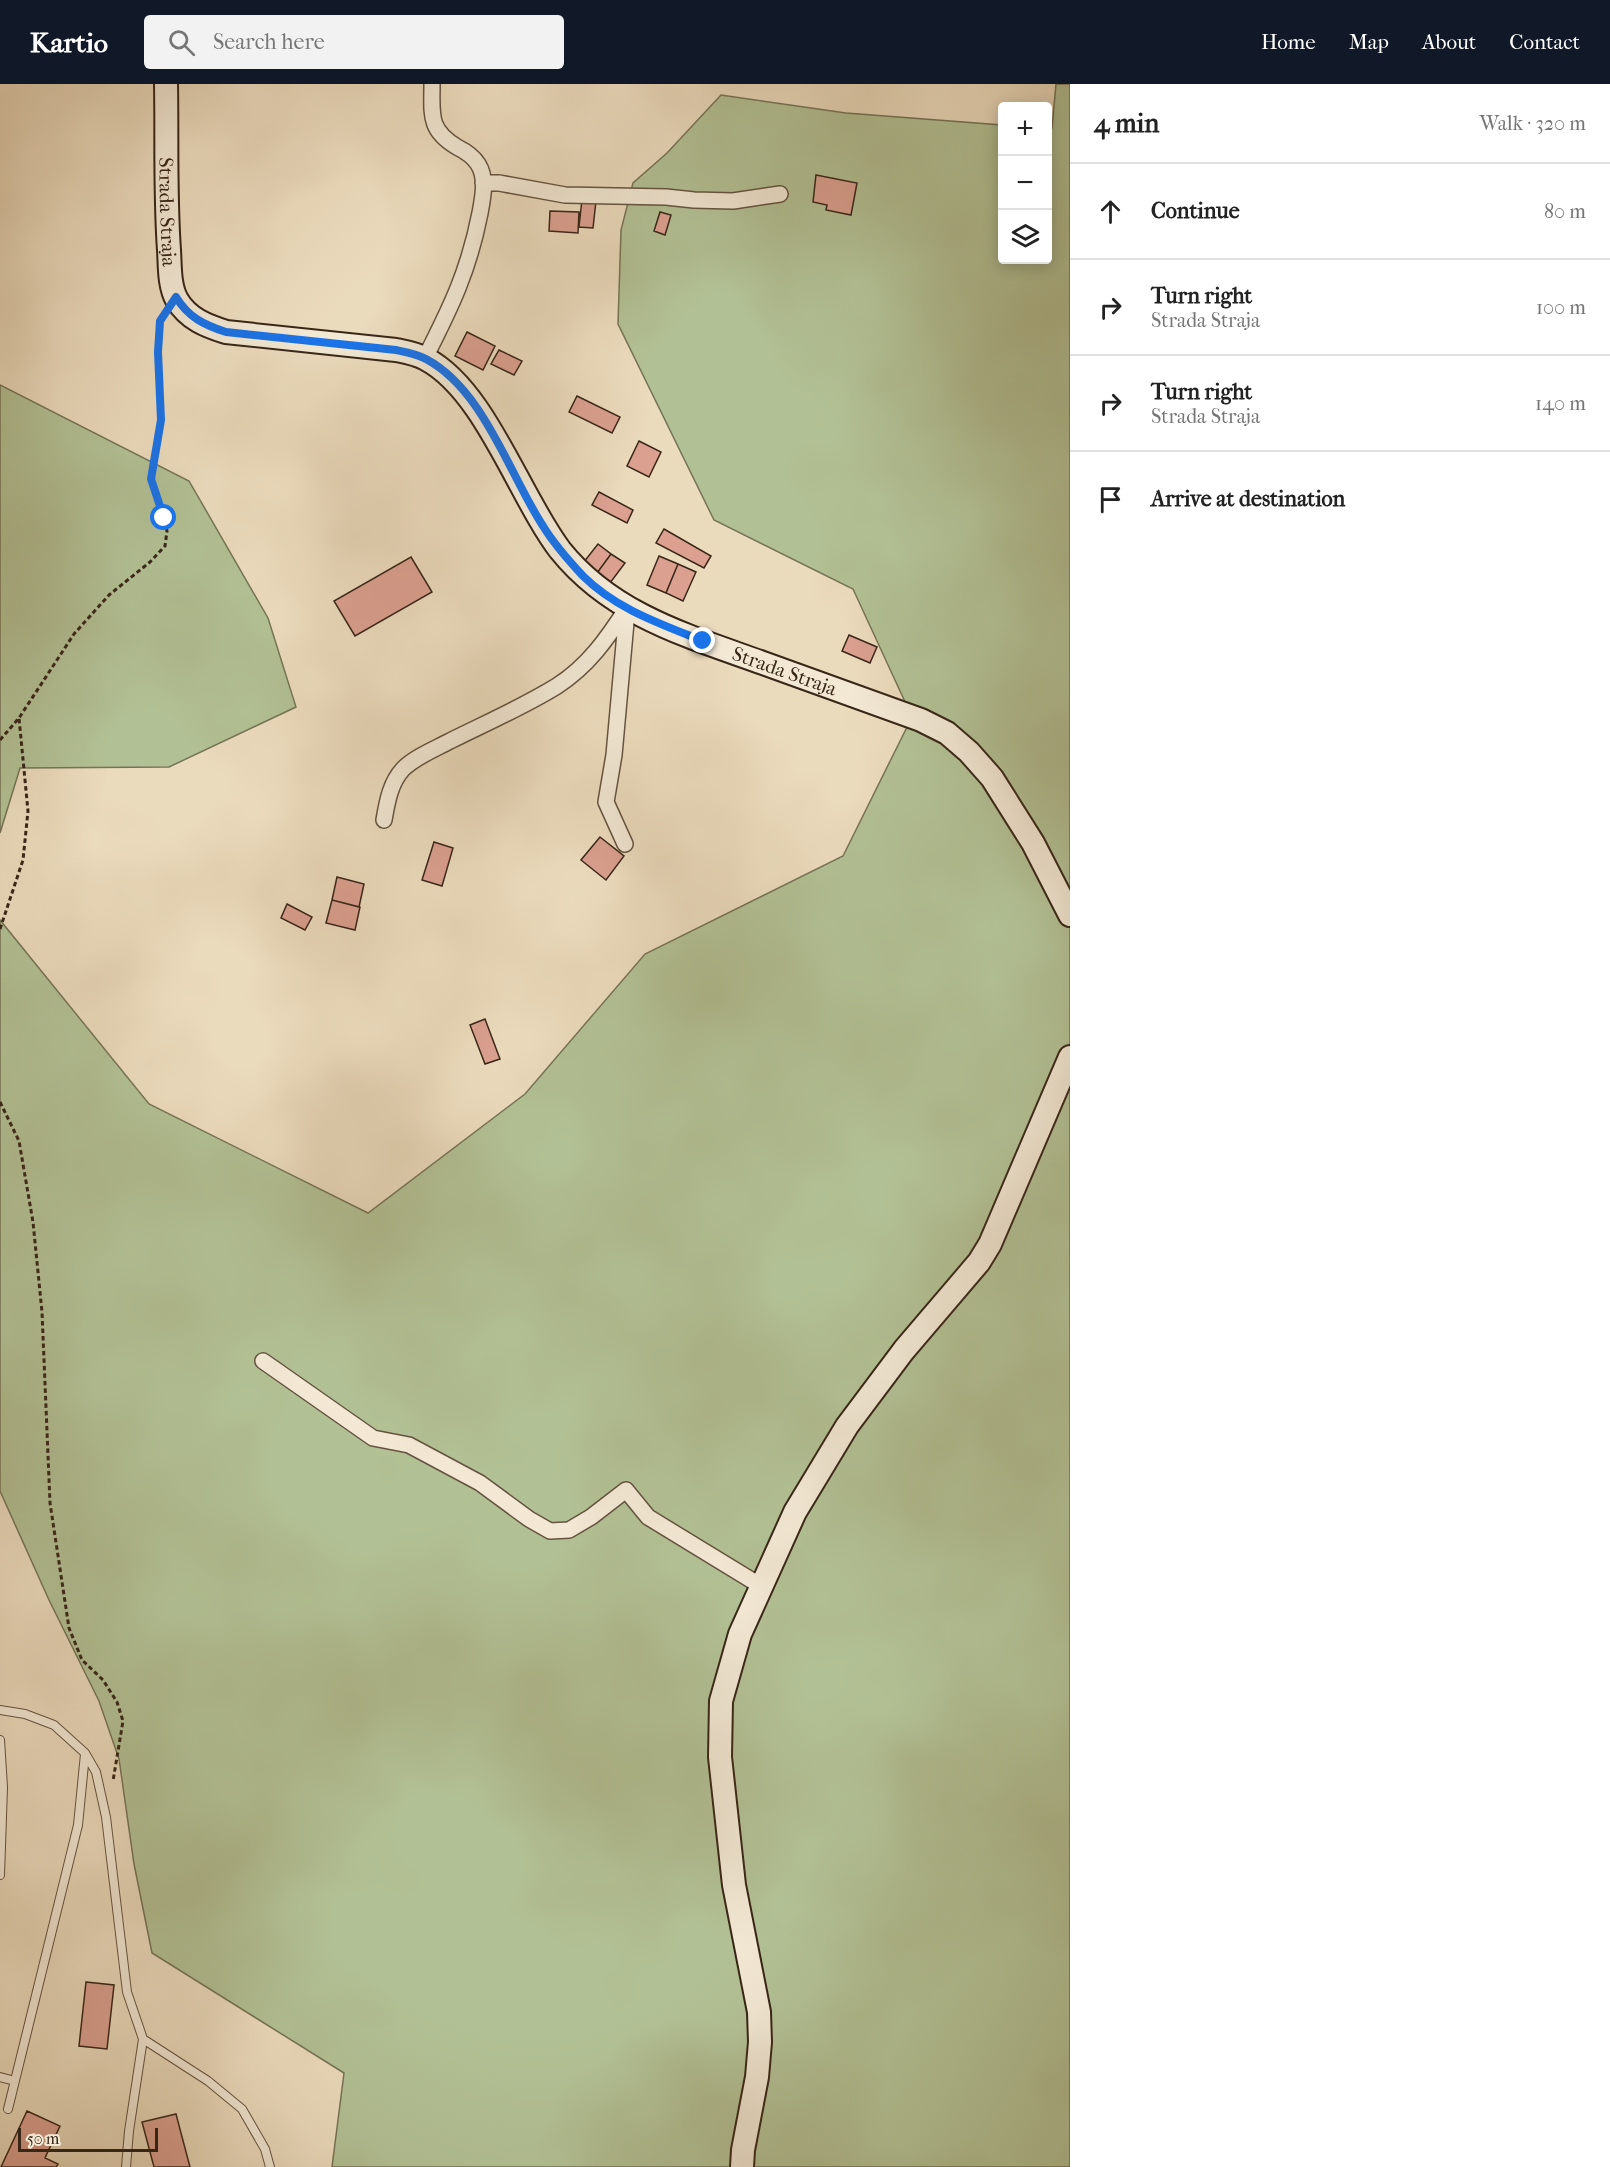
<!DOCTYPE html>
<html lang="en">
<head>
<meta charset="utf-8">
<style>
  :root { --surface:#fff; --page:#f2f2f2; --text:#222; --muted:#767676; --line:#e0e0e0; --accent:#111827 }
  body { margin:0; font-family:"IM FELL French Canon",serif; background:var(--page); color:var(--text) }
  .controls { position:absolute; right:18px; top:18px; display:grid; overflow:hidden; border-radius:6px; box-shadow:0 3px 15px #0003 }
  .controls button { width:54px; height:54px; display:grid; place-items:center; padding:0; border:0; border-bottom:2px solid var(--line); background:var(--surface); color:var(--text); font:30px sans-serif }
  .scale { position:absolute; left:18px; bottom:15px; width:140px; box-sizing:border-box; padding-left:6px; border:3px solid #382617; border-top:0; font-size:16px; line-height:21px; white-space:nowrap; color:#382617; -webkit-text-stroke:4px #f2e8d4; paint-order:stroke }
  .stop { position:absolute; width:18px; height:18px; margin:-14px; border:4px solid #1a73e8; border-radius:50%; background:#fff }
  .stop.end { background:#1a73e8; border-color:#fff; box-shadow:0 2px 6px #0008 }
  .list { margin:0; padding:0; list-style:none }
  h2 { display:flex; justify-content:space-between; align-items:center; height:78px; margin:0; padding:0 24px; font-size:26px }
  h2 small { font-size:20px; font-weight:400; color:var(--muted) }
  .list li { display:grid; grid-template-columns:39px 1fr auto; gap:18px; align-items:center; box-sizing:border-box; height:96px; padding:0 24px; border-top:2px solid var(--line) }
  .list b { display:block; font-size:22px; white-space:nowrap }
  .list p { margin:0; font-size:20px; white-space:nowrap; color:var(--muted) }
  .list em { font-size:20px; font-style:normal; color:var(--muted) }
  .icon { flex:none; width:33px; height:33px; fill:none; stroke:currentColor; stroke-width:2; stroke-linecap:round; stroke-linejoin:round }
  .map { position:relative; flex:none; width:1070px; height:2083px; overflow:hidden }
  header { display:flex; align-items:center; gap:36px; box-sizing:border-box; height:84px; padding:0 30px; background:var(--accent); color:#fff }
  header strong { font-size:28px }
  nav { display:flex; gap:33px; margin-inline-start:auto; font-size:21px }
  .search { width:420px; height:54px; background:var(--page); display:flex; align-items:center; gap:15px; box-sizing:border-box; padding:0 21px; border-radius:6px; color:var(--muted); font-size:22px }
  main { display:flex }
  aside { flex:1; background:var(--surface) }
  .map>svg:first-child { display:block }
  .green { fill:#b2c195; stroke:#757456; stroke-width:1.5 }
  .building { fill:#dba090; stroke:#382617; stroke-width:1.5 }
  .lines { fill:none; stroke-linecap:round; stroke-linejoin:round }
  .service-casing { stroke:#655340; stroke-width:10 }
  .minor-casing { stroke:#655340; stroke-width:18 }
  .secondary-casing { stroke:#382617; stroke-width:26 }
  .path { stroke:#382617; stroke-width:3; stroke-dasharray:4.5 3; stroke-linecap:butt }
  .service { stroke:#f2e8d4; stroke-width:8 }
  .minor { stroke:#f2e8d4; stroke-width:15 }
  .secondary { stroke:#f2e8d4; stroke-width:22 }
  .route { stroke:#1a73e8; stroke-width:8 }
  .labels { text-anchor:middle; stroke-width:6; stroke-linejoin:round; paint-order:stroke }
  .street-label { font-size:20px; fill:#382617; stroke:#f2e8d4 }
</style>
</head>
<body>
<header>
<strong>Kartio</strong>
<div class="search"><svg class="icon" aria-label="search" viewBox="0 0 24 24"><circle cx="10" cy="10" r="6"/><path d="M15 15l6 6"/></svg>Search here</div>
<nav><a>Home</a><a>Map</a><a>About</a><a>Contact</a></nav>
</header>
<main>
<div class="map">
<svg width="1070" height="2083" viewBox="0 0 1070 2083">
  <rect width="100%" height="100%" fill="#ebdbbd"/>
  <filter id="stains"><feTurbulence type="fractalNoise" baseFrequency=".00333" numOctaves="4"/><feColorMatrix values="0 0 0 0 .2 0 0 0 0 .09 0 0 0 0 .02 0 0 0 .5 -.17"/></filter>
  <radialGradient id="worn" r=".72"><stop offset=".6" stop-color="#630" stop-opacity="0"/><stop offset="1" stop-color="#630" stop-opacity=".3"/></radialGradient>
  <!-- green -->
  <path class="green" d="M1056,0H1070V2083H332L344,1989L152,1869L134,1780L119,1675L99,1617L49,1516L0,1407V836L149,1020L368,1129L525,1010L645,870L843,772L912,633L853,505L714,436L618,240L621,146L633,99L667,69L721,11L846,29L1002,41V176H1048V44H1052Z
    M0,301L189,397L268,534L296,623L169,683L20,684L0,749Z"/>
  <!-- building -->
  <path class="building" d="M816,91L857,99L851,131L826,126L827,121L813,118Z
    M582,115L596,117L593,144L579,143Z
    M550,127L579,128L578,149L549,147Z
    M660,128L671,131L665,151L654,147Z
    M467,248L495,262L483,286L455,272Z
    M499,266L522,277L514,291L491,280Z
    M577,312L620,333L612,349L569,328Z
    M639,357L661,368L649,393L627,382Z
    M599,408L633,426L627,439L592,421Z
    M664,445L711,472L704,484L656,459Z
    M598,460L611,470L597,489L583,479Z
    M611,470L625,479L610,499L597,489Z
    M659,472L678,480L666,509L647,501Z
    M411,473L432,508L355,552L334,517Z
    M678,480L696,488L683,517L666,509Z
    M849,551L877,563L870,579L842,567Z
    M600,753L624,772L606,796L581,776Z
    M434,758L453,764L442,802L422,796Z
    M337,793L364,800L359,823L332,816Z
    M332,816L360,823L355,846L326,839Z
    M287,820L312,833L305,846L281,834Z
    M485,935L500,975L485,980L470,941Z
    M86,1898L114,1901L107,1965L79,1962Z
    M27,2027L60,2042L45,2074L58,2080L56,2083H1Z
    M176,2030L190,2083H154L142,2038Z"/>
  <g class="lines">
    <defs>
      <path id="service" d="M0,1626L25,1630L54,1641L85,1669L96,1688L106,1733L127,1908L143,1955L129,2047L126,2083
        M0,1656L3,1703L0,1791
        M143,1955L208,1997L242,2025L265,2065L270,2083
        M0,1993L15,1997
        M8,2025L78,1741L85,1670"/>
      <path id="minor" d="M483,99H499L565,111L666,113L694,116L733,117L780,110
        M425,274C451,223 469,186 480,129C483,113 487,94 478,80C473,72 465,67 457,63C428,46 432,30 432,0
        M384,736C387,719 390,699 403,685C415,673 435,665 450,657C486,639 523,623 557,602C588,582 607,555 627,524
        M625,760L606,718L614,671L627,527
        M263,1277L373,1354L409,1361L480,1399L529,1435L550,1447L569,1446L591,1433L626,1406L648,1433L761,1502"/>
      <g id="secondary">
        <path id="s1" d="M166,0C167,55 165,111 169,166C170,182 169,202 177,216C188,235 207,242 226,248L396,266C406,268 417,270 426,275C485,306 519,412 560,466C612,531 688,552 763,579C816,598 869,617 921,636L947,649L969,668L992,694L1033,759L1070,831"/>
        <path d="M742,2083L743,2066L757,1993L760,1958L759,1928L734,1801L720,1673L721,1617L740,1550L795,1428L847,1342L904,1266L979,1178L990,1160L1070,973"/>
      </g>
    </defs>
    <!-- service casing -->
    <use href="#service" class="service-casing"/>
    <!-- minor casing -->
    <use href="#minor" class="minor-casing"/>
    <!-- secondary casing -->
    <use href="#secondary" class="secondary-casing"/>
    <!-- path -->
    <path class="path" d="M0,656L19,634L74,550L109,511L150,478L165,462L167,447L164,434L151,395L161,336L158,268L160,237L163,232
      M0,845L23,776L28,727L19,634
      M0,1018L19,1057L33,1138L42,1228L50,1419L69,1544L82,1576L103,1596L117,1618L123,1637L113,1697"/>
    <!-- service -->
    <use href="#service" class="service"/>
    <!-- minor -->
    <use href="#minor" class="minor"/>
    <!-- secondary -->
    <use href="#secondary" class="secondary"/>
  </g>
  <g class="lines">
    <!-- route -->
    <path class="route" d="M164,434L151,395L161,336L158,268L160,237L176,213C188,233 204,241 226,248L396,266C406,268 417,270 426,275C484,306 509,390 543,442C554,460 569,477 583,492C616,525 661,540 703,557"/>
  </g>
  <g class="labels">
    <!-- street labels -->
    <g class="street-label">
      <text dy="7" stroke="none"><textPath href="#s1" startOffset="128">Strada Straja</textPath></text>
      <text dy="7" stroke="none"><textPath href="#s1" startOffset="974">Strada Straja</textPath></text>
    </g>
  </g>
  <rect width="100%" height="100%" filter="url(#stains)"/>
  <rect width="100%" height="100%" fill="url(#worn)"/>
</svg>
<div class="controls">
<button>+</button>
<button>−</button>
<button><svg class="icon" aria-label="layers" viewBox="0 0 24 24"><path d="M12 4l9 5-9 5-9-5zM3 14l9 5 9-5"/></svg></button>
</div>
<div class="scale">50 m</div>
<div class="stop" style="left:164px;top:434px"></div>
<div class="stop end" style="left:703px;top:557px"></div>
</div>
<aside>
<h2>4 min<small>Walk · 320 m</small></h2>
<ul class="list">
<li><svg class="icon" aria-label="ahead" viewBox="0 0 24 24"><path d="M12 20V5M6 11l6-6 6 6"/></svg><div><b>Continue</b></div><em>80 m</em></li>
<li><svg class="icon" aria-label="right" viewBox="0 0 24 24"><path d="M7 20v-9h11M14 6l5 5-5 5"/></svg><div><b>Turn right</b><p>Strada Straja</p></div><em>100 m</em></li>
<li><svg class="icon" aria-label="right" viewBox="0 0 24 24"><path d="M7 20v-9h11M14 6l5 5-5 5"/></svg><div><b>Turn right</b><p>Strada Straja</p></div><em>140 m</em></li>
<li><svg class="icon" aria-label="arrive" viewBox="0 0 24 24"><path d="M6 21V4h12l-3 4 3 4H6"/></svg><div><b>Arrive at destination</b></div></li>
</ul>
</aside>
</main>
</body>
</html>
